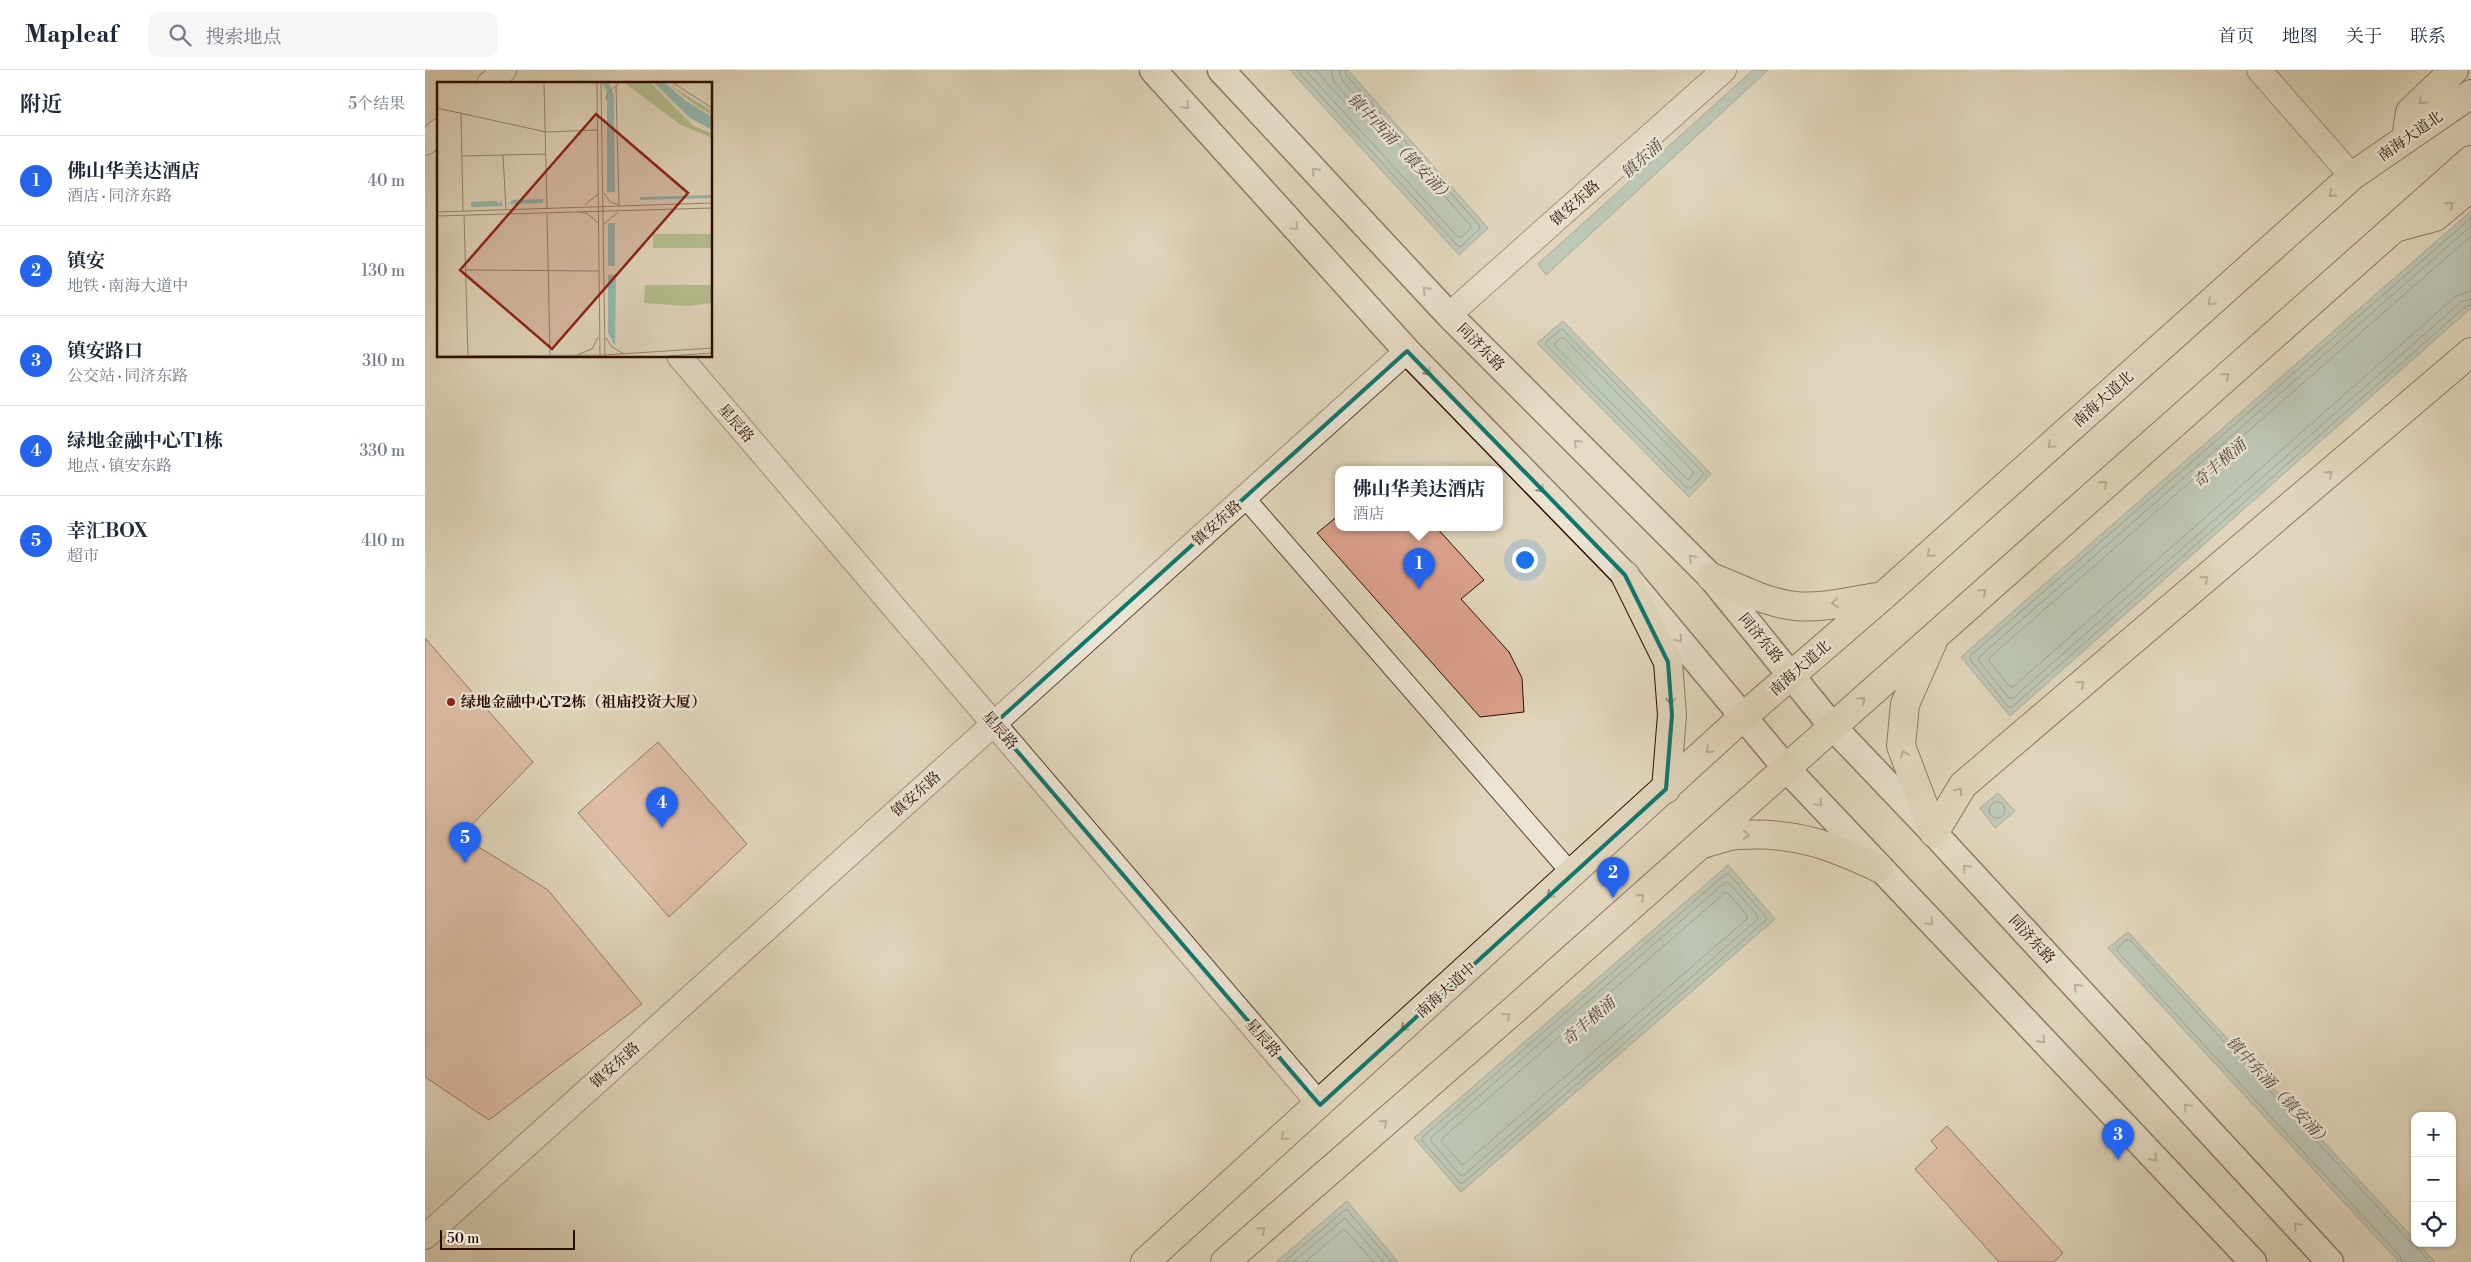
<!DOCTYPE html>
<html lang="zh">
<head>
<meta charset="utf-8">
<style>
  :root { --surface:#fff; --page:#f6f6f7; --text:#1f2937; --muted:#747a83; --line:#e0e1e3; --accent:#2563eb }
  body { margin:0; font-family:"Libre Bodoni","Noto Serif SC",serif; background:var(--page); color:var(--text) }
  .controls { position:absolute; right:15px; bottom:15px; display:grid; overflow:hidden; border-radius:10px; box-shadow:0 1px 4px #0004 }
  .controls button { width:45px; height:45px; display:grid; place-items:center; padding:0; border:0; border-bottom:1px solid var(--line); background:var(--surface); color:var(--text); font:25px sans-serif }
  .scale { position:absolute; left:15px; bottom:12px; width:135px; box-sizing:border-box; padding-left:5px; border:2px solid #2c0d00; border-top:0; font-size:14px; line-height:18px; white-space:nowrap; color:#2c0d00; -webkit-text-stroke:4px #ebe4d3; paint-order:stroke }
  .you { position:absolute; left:1099px; top:489px; width:18px; height:18px; margin:-12px; border:4px solid #fff; border-radius:50%; background:#1a73e8; box-shadow:0 0 0 8px #1a73e833 }
  .badge { display:grid; place-items:center; width:32px; height:32px; border-radius:50%; background:var(--accent); color:#fff; font-size:16px; font-weight:700 }
  .pin { position:absolute; translate:-50% -41px; filter:drop-shadow(0 1px 2px #0008) }
  .pin::after { content:''; position:absolute; top:26px; width:18px; height:15px; background:inherit; clip-path:polygon(0 0,100% 0,50% 100%) }
  .popup { position:absolute; left:910px; top:396px; width:168px; height:65px; box-sizing:border-box; display:grid; place-content:center; border-radius:10px; background:var(--surface); filter:drop-shadow(0 1px 4px #0005); font-size:16px; white-space:nowrap; color:var(--muted) }
  .popup b { font-size:19px; color:var(--text) }
  .popup::after { content:''; position:absolute; left:50%; top:100%; margin-left:-10px; border:10px solid transparent; border-top-color:var(--surface) }
  .list { margin:0; padding:0; list-style:none }
  h2 { display:flex; justify-content:space-between; align-items:center; height:65px; margin:0; padding:0 20px; font-size:21px }
  h2 small { font-size:16px; font-weight:400; color:var(--muted) }
  .list li { display:grid; grid-template-columns:32px 1fr auto; gap:15px; align-items:center; box-sizing:border-box; height:90px; padding:0 20px; border-top:1px solid var(--line) }
  .list b { display:block; font-size:19px; white-space:nowrap }
  .list p { margin:0; font-size:16px; white-space:nowrap; color:var(--muted) }
  .list em { font-size:16px; font-style:normal; color:var(--muted) }
  .icon { flex:none; width:28px; height:28px; fill:none; stroke:currentColor; stroke-width:2; stroke-linecap:round; stroke-linejoin:round }
  .map { position:relative; flex:none; width:2046px; height:1192px; overflow:hidden }
  header { display:flex; align-items:center; gap:30px; box-sizing:border-box; height:70px; padding:0 25px; background:var(--surface); border-bottom:1px solid var(--line) }
  header strong { font-size:24px }
  nav { display:flex; gap:28px; margin-inline-start:auto; font-size:18px }
  .search { width:350px; height:45px; background:var(--page); display:flex; align-items:center; gap:12px; box-sizing:border-box; padding:0 18px; border-radius:10px; color:var(--muted); font-size:19px }
  main { display:flex }
  aside { flex:1; background:var(--surface) }
  .map>svg:first-child { display:block }
  .water { fill:#94b9b0; stroke:#6a746a }
  .lines { fill:none; stroke-linecap:round; stroke-linejoin:round }
  .shore { stroke:#606358; stroke-width:1 }
  .building { fill:#daa08b; stroke:#2c0d00 }
  .minor-casing { stroke:#593f2f; stroke-width:21 }
  .tertiary-casing { stroke:#593f2f; stroke-width:26 }
  .secondary-casing { stroke:#2c0d00; stroke-width:29 }
  .trunk-casing { stroke:#2c0d00; stroke-width:30 }
  .minor { stroke:#ebe4d3; stroke-width:19 }
  .tertiary { stroke:#ebe4d3; stroke-width:24 }
  .secondary { stroke:#ebe4d3; stroke-width:26 }
  .trunk { stroke:#e0d5bb; stroke-width:28 }
  .oneway { stroke:#8f7b67 }
  .oneway2 { stroke:#958374 }
  .marked { fill:none; stroke:#0f766e; stroke-width:4; stroke-linejoin:round }
  .poi-dot { fill:#8f2418; stroke:#ebe4d3; stroke-width:2 }
  .labels { text-anchor:middle; stroke-width:5; stroke-linejoin:round; paint-order:stroke }
  .street-label { font-size:15px; fill:#2c0d00; stroke:#ebe4d3 }
  .poi-label { font-size:15px; font-weight:bold; fill:#2c0d00; stroke:#ebe4d3; text-anchor:start }
  .water-label { font-size:16px; font-style:italic; fill:#50493e; stroke:#ebe4d3 }
  .inset-road { fill:none; stroke:#988570; stroke-width:1 }
  .view { fill:#8f2418; fill-opacity:0.15; stroke:#8f2418; stroke-width:2.5 }
  .inset-edge { fill:none; stroke:#2c0d00; stroke-width:2.5 }
</style>
</head>
<body>
<header>
<strong>Mapleaf</strong>
<div class="search"><svg class="icon" aria-label="search" viewBox="0 0 24 24"><circle cx="10" cy="10" r="6"/><path d="M15 15l6 6"/></svg>搜索地点</div>
<nav><a>首页</a><a>地图</a><a>关于</a><a>联系</a></nav>
</header>
<main>
<aside>
<h2>附近<small>5个结果</small></h2>
<ul class="list">
<li><span class="badge">1</span><div><b>佛山华美达酒店</b><p>酒店 · 同济东路</p></div><em>40 m</em></li>
<li><span class="badge">2</span><div><b>镇安</b><p>地铁 · 南海大道中</p></div><em>130 m</em></li>
<li><span class="badge">3</span><div><b>镇安路口</b><p>公交站 · 同济东路</p></div><em>310 m</em></li>
<li><span class="badge">4</span><div><b>绿地金融中心T1栋</b><p>地点 · 镇安东路</p></div><em>330 m</em></li>
<li><span class="badge">5</span><div><b>幸汇BOX</b><p>超市</p></div><em>410 m</em></li>
</ul>
</aside>
<div class="map">
<svg width="2046" height="1192" viewBox="0 0 2046 1192">
  <rect width="100%" height="100%" fill="#e0d5bb"/>
  <filter id="stains"><feTurbulence type="fractalNoise" baseFrequency=".004" numOctaves="4"/><feColorMatrix values="0 0 0 0 .2 0 0 0 0 .09 0 0 0 0 .02 0 0 0 .5 -.17"/></filter>
  <radialGradient id="worn" r=".72"><stop offset=".6" stop-color="#630" stop-opacity="0"/><stop offset="1" stop-color="#630" stop-opacity=".3"/></radialGradient>
  <!-- water -->
  <path class="water" d="M865,0H923L1063,158L1034,185Z
    M1328,0H1343L1121,205L1113,194Z
    M2046,141V238L1585,646L1536,587Z
    M1138,251L1286,404L1264,427L1112,273Z
    M1573,723L1590,741L1570,758L1555,738Z
    M1303,795L1350,849L1036,1122L989,1068Z
    M1703,862L1990,1170V1173H1993L2010,1192H1974L1683,878Z
    M922,1131L973,1192H851Z"/>
  <g class="lines">
    <!-- shore -->
    <path class="shore" d="M872,0L1033,176L1036,177L1054,159L1055,156L921,5L920,0
      M880,0L1033,167H1036L1046,159V156L917,10L914,0
      M890,0L925,38H928L929,35L909,12L906,0
      M2046,148L1545,586V589L1583,637H1587L2041,236L2046,235
      M2046,156L1554,587L1553,590L1584,628H1588L2036,232L2046,229
      M2046,166L1564,588V591L1585,617H1588L2031,226L2046,221
      M1137,259L1278,402V405L1266,418H1262L1121,275V272Z
      M1136,268H1139L1269,402L1265,409H1262L1130,276V273Z
      M1564 740a8 8 0 1 1 16 0a8 8 0 1 1-16 0Z
      M1301,804H1304L1341,847V850L1038,1113H1035L997,1071L998,1067Z
      M1301,812L1304,813L1333,846V849L1039,1105H1035L1006,1071V1068Z
      M1300,823H1303L1322,845V849L1039,1094H1036L1017,1072V1069Z
      M859,1192L921,1139L967,1192
      M868,1192L920,1148L959,1192
      M880,1192L919,1159L949,1192
      M1977,1192L1975,1186L1692,881L1693,877L1701,870H1705L1984,1171L1989,1174L2004,1192"/>
  </g>
  <!-- building -->
  <path class="building" d="M914,445V458H1012L1059,510L1036,529L1084,582L1097,608L1099,642L1055,647L892,463Z
    M0,568L108,692L36,766L123,820L217,934L64,1050L0,1007Z
    M233,672L322,774L244,847L153,743Z
    M1522,1056L1638,1183L1629,1192H1574L1490,1099L1512,1078L1506,1071Z"/>
  <g class="lines">
    <defs>
      <path id="minor" d="M820,428L1148,805"/>
      <path id="tertiary" d="M1834,0L1927,106
        M64,14L79,0
        M0,73L14,61
        M1024,245L1299,0
        M254,286L895,1035
        M0,1167L982,281"/>
      <path id="secondary" d="M728,0L982,281L1200,505L1361,698L1828,1192
        M796,0L1024,245L1286,507L1407,656L1509,763L1905,1192"/>
      <path id="trunk" d="M1981,69L1985,42L2029,0
        M1973,157L2010,147L2046,117
        M1200,505L1243,592L1247,645L1241,719
        M1286,507C1312,517 1341,533 1370,536C1398,539 1430,530 1458,526
        M1508,571L1480,634L1476,676L1509,763
        M1509,763L1538,715L2046,282
        M1278,774C1289,771 1303,765 1315,765C1371,762 1405,775 1454,798
        M720,1192L1319,646L1458,526L1927,106L2046,24
        M800,1192L1089,940L2046,90"/>
    </defs>
    <!-- minor casing -->
    <use href="#minor" class="minor-casing"/>
    <!-- tertiary casing -->
    <use href="#tertiary" class="tertiary-casing"/>
    <!-- secondary casing -->
    <use href="#secondary" class="secondary-casing"/>
    <!-- trunk casing -->
    <use href="#trunk" class="trunk-casing"/>
    <!-- minor -->
    <use href="#minor" class="minor"/>
    <!-- tertiary -->
    <use href="#tertiary" class="tertiary"/>
    <!-- secondary -->
    <use href="#secondary" class="secondary"/>
    <!-- trunk -->
    <use href="#trunk" class="trunk"/>
  </g>
  <!-- one-way arrows -->
  <defs><path id="oneway-chevron" d="M-2-3.5L2.5 0L-2 3.5" fill="none" stroke-width="1.6" stroke-linecap="round" stroke-linejoin="round" transform="scale(1.25)"/></defs>
  <g class="oneway">
    <use href="#oneway-chevron" transform="translate(1997 31) rotate(136)"/>
    <use href="#oneway-chevron" transform="translate(1907 124) rotate(138)"/>
    <use href="#oneway-chevron" transform="translate(2025 135) rotate(-40)"/>
    <use href="#oneway-chevron" transform="translate(1786 232) rotate(138)"/>
    <use href="#oneway-chevron" transform="translate(1801 306) rotate(-41)"/>
    <use href="#oneway-chevron" transform="translate(1626 375) rotate(138)"/>
    <use href="#oneway-chevron" transform="translate(1904 404) rotate(-40)"/>
    <use href="#oneway-chevron" transform="translate(1679 414) rotate(-42)"/>
    <use href="#oneway-chevron" transform="translate(1505 484) rotate(138)"/>
    <use href="#oneway-chevron" transform="translate(1780 509) rotate(-40)"/>
    <use href="#oneway-chevron" transform="translate(1558 522) rotate(-42)"/>
    <use href="#oneway-chevron" transform="translate(1410 533) rotate(174)"/>
    <use href="#oneway-chevron" transform="translate(1656 614) rotate(-40)"/>
    <use href="#oneway-chevron" transform="translate(1437 630) rotate(-42)"/>
    <use href="#oneway-chevron" transform="translate(1246 631) rotate(85)"/>
    <use href="#oneway-chevron" transform="translate(1284 680) rotate(137)"/>
    <use href="#oneway-chevron" transform="translate(1479 684) rotate(-108)"/>
    <use href="#oneway-chevron" transform="translate(1534 721) rotate(-55)"/>
    <use href="#oneway-chevron" transform="translate(1321 765) rotate(2)"/>
    <use href="#oneway-chevron" transform="translate(1125 825) rotate(138)"/>
    <use href="#oneway-chevron" transform="translate(1216 827) rotate(-42)"/>
    <use href="#oneway-chevron" transform="translate(1082 946) rotate(-41)"/>
    <use href="#oneway-chevron" transform="translate(979 958) rotate(138)"/>
    <use href="#oneway-chevron" transform="translate(959 1053) rotate(-41)"/>
    <use href="#oneway-chevron" transform="translate(859 1067) rotate(138)"/>
    <use href="#oneway-chevron" transform="translate(837 1160) rotate(-41)"/>
  </g>
  <g class="oneway2">
    <use href="#oneway-chevron" transform="translate(761 36) rotate(48)"/>
    <use href="#oneway-chevron" transform="translate(890 101) rotate(-133)"/>
    <use href="#oneway-chevron" transform="translate(870 157) rotate(48)"/>
    <use href="#oneway-chevron" transform="translate(1001 220) rotate(-133)"/>
    <use href="#oneway-chevron" transform="translate(1003 302) rotate(46)"/>
    <use href="#oneway-chevron" transform="translate(1152 373) rotate(-135)"/>
    <use href="#oneway-chevron" transform="translate(1116 419) rotate(46)"/>
    <use href="#oneway-chevron" transform="translate(1267 488) rotate(-135)"/>
    <use href="#oneway-chevron" transform="translate(1254 569) rotate(50)"/>
    <use href="#oneway-chevron" transform="translate(1394 733) rotate(47)"/>
    <use href="#oneway-chevron" transform="translate(1541 798) rotate(-133)"/>
    <use href="#oneway-chevron" transform="translate(1505 852) rotate(47)"/>
    <use href="#oneway-chevron" transform="translate(1652 917) rotate(-133)"/>
    <use href="#oneway-chevron" transform="translate(1617 970) rotate(47)"/>
    <use href="#oneway-chevron" transform="translate(1762 1037) rotate(-133)"/>
    <use href="#oneway-chevron" transform="translate(1729 1088) rotate(47)"/>
    <use href="#oneway-chevron" transform="translate(1872 1156) rotate(-133)"/>
  </g>
  <!-- marked area -->
  <path d="M0 0H2046V1192H0ZM982,281L1200,505L1243,592L1247,645L1241,719L895,1035L569,654Z" fill="#e0d5bb" fill-opacity=".55" fill-rule="evenodd"/>
  <path class="marked" d="M982,281L1200,505L1243,592L1247,645L1241,719L895,1035L569,654Z"/>
  <!-- markers -->
  <circle class="poi-dot" cx="26" cy="632" r="5"/>
  <g class="labels">
    <!-- street labels -->
    <g class="street-label">
      <text transform="translate(1985 66) rotate(-35)" y="5">南海大道北</text>
      <text transform="translate(1150 133) rotate(-42)" y="5">镇安东路</text>
      <text transform="translate(1056 277) rotate(45)" y="5">同济东路</text>
      <text transform="translate(1678 329) rotate(-42)" y="5">南海大道北</text>
      <text transform="translate(311 353) rotate(49)" y="5">星辰路</text>
      <text transform="translate(792 453) rotate(-42)" y="5">镇安东路</text>
      <text transform="translate(1336 568) rotate(50)" y="5">同济东路</text>
      <text transform="translate(1375 598) rotate(-41)" y="5">南海大道北</text>
      <text transform="translate(575 660) rotate(49)" y="5">星辰路</text>
      <text transform="translate(491 724) rotate(-42)" y="5">镇安东路</text>
      <text transform="translate(1607 869) rotate(47)" y="5">同济东路</text>
      <text transform="translate(1021 920) rotate(-42)" y="5">南海大道中</text>
      <text transform="translate(838 968) rotate(49)" y="5">星辰路</text>
      <text transform="translate(190 995) rotate(-42)" y="5">镇安东路</text>
    </g>
    <!-- poi labels -->
    <g class="poi-label">
      <text x="36" y="637">绿地金融中心T2栋（祖庙投资大厦）</text>
    </g>
    <!-- water labels -->
    <g class="water-label">
      <text transform="translate(976 77) rotate(46)" y="6">镇中西涌（镇安涌）</text>
      <text transform="translate(1216 89) rotate(-42)" y="6">镇东涌</text>
      <text transform="translate(1794 393) rotate(-41)" y="6">奇丰横涌</text>
      <text transform="translate(1163 951) rotate(-41)" y="6">奇丰横涌</text>
      <text transform="translate(1854 1021) rotate(47)" y="6">镇中东涌（镇安涌）</text>
    </g>
  </g>
  <!-- overview -->
  <g transform="translate(12 12)">
    <rect width="275" height="275" fill="#e0d5bb"/>
    <path d="M188,1H214L256,44L275,51V56L244,43ZM230,1L275,29V33L258,23ZM216,152H275V166H216ZM208,203H275V221L250,224L207,221Z" fill="#b5bd8e"/>
    <path d="M165,1H172L177,13L178,110H170V10ZM217,1H228L248,18L275,35V48L253,36ZM275,113V116L203,118V115ZM106,117V121L71,122L76,118ZM58,119L62,121L65,119V124L34,125V120ZM171,141H178V184H171ZM171,193H179L178,264L171,251Z" fill="#94b9b0"/>
    <path class="inset-road" d="M107,1L110,126M160,1L163,274M164,1L168,274M236,1L275,26M179,4L182,123M169,18L170,12L182,1M0,26L109,50L160,48M24,31L26,129M66,73L69,128M25,74L109,72M167,111L173,120L182,123M148,123L161,112M0,130L275,121M142,130L151,132L161,141M110,132L113,273M27,133L31,274M0,134L275,126M167,142L181,130M29,188L162,189M169,256L175,265L187,272M140,273L155,267L161,255M0,274L168,273L275,266M230,274L275,271"/>
    <path class="view" d="M159,32L251,111L115,267L23,188Z"/>
    <rect width="275" height="275" class="inset-edge"/>
  </g>
  <rect width="100%" height="100%" filter="url(#stains)"/>
  <rect width="100%" height="100%" fill="url(#worn)"/>
</svg>
<div class="controls">
<button>+</button>
<button>−</button>
<button><svg class="icon" aria-label="locate" viewBox="0 0 24 24"><circle cx="12" cy="12" r="6"/><path d="M12 2v4M12 18v4M2 12h4M18 12h4"/></svg></button>
</div>
<div class="scale">50 m</div>
<div class="you"></div>
<div class="pin badge" style="left:994px;top:519px">1</div>
<div class="popup"><b>佛山华美达酒店</b>酒店</div>
<div class="pin badge" style="left:1188px;top:828px">2</div>
<div class="pin badge" style="left:1693px;top:1090px">3</div>
<div class="pin badge" style="left:237px;top:758px">4</div>
<div class="pin badge" style="left:40px;top:793px">5</div>
</div>
</main>
</body>
</html>
